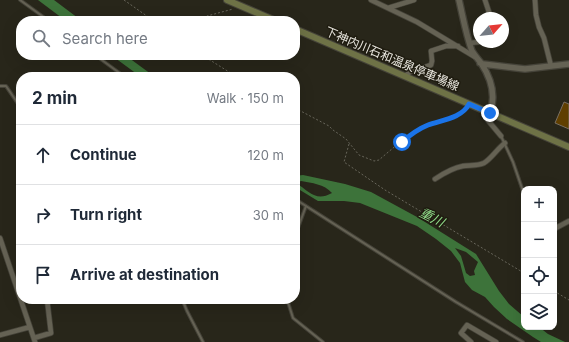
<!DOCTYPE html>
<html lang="en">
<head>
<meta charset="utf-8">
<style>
  :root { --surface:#fff; --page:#f6f6f7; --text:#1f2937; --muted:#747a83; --line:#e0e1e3 }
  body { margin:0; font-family:Inter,"Noto Sans JP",sans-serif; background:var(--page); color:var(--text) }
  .controls { position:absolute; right:12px; bottom:12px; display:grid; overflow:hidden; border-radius:8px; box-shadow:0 4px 16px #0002 }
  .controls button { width:36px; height:36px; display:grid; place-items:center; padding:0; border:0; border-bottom:1px solid var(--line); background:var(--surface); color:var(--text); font:20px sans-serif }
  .compass { position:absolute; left:473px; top:12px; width:36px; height:36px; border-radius:50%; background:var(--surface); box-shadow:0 4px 16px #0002; rotate:63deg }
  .stop { position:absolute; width:12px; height:12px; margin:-9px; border:3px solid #1a73e8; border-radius:50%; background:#fff }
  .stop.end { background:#1a73e8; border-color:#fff; box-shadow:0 1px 4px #0008 }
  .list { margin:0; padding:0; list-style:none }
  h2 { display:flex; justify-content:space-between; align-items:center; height:52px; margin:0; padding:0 16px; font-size:17px }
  h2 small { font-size:13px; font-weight:400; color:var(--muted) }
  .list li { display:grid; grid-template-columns:26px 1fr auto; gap:12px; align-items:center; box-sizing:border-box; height:60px; padding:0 16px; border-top:1px solid var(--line) }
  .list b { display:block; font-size:15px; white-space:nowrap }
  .list em { font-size:13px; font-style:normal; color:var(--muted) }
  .icon { flex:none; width:22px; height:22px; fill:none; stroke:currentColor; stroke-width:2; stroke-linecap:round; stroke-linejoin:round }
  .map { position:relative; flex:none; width:569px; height:342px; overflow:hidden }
  .search { position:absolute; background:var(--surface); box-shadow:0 4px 16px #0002; left:16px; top:16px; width:284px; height:44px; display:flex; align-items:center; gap:10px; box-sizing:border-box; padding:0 14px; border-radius:16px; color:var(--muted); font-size:15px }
  .panel { position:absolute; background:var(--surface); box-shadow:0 4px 16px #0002; left:16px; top:72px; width:284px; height:232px; border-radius:16px }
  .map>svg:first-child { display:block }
  .water { fill:#3d733a; fill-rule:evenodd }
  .building { fill:#603f00; stroke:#786f63 }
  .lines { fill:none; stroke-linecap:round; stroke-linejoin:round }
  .service-casing { stroke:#454339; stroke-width:4 }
  .minor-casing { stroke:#454339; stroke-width:6 }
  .tertiary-casing { stroke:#454339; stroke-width:8 }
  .secondary-casing { stroke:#454339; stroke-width:8 }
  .path { stroke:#68665b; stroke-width:1; stroke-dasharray:2 2; stroke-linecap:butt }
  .service { stroke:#656254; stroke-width:2 }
  .minor { stroke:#656254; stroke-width:4.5 }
  .tertiary { stroke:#656254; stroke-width:5.5 }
  .secondary { stroke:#6e7246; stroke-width:6 }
  .route { stroke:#1a73e8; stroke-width:5 }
  .labels { text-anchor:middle; stroke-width:3; stroke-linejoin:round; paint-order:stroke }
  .street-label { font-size:12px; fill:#e9e7df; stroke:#1f1c10 }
  .water-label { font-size:13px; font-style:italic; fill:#90db8a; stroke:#1f1c10 }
</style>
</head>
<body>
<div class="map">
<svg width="569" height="342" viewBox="0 0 569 342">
  <rect width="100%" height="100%" fill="#28261a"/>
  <!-- water -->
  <path class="water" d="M38,0H54L82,21H66Z
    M111,55H125L155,77H141Z
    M303,175L345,184L371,192L417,217L476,254L499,291L509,304L524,317V327H539L548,334L565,342H541L533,337L507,319L494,307L485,297L472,290L465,282L460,263L451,251L436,239L417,226L360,203L344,201H318L295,187V176ZM301,181C312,183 324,184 332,193C316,202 310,192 296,183ZM455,248L466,252L478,262L474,271L475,275L470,276L466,273L461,256Z"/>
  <!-- building -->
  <path class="building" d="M564,102L569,104V129L555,123Z"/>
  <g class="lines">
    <defs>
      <path id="service" d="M20,0L49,21
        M95,55L125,77
        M0,86H6L21,108
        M501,136L513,162L524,194
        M295,199L456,302L523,342
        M295,236L306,206
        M182,299L187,311L203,342
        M287,299L293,318L323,342"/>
      <path id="minor" d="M371,0L417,22L475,57
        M485,0L491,18
        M535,0L536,15L539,27L544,38L551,66
        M388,8L414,0
        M470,43L479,42
        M405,76L410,72L431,65L432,61L431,51L446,46H458
        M490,113L486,118L501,136
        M435,179C444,173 452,168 463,166C469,165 478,166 484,163C491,159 497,149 505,143
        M554,229L569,221
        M0,238L35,342
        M0,335L30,327
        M34,338L51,333L47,299
        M471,342L461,333L467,325L496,342"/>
      <path id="tertiary" d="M459,0C463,17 466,35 472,51C475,56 478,59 481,63C491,78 496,96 490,113
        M480,63L483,64L525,69L569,64"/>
      <path id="secondary" d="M227,0L276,21
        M295,29L569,147"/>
    </defs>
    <!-- service casing -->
    <use href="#service" class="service-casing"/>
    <!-- minor casing -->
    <use href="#minor" class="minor-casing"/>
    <!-- tertiary casing -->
    <use href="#tertiary" class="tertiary-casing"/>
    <!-- secondary casing -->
    <use href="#secondary" class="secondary-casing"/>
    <!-- path -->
    <path class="path" d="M124,0L154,21
      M200,21L207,16L233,9
      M202,55L237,77
      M295,108L329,126L333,130L346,139L359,155L374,161L379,160C394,147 409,134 427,126C441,119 453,118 467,108
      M349,144L344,162L385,190L524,273
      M554,291L569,300"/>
    <!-- service -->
    <use href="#service" class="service"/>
    <!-- minor -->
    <use href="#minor" class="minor"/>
    <!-- tertiary -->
    <use href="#tertiary" class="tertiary"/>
    <!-- secondary -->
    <use href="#secondary" class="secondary"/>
  </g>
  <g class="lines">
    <!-- route -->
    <path class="route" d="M402,142C410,135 418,129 428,125C442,120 462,118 469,104L490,113"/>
  </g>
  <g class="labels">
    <!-- street labels -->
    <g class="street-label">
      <text transform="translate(392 59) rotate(23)" y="4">下神内川石和温泉停車場線</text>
    </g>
    <!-- water labels -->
    <g class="water-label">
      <text transform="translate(432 217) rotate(27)" y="5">重川</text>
    </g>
  </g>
</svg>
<div class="controls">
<button>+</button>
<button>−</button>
<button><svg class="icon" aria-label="locate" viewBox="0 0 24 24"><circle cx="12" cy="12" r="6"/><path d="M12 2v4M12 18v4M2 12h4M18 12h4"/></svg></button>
<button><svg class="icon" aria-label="layers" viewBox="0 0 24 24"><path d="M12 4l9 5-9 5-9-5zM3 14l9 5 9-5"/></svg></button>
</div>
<svg class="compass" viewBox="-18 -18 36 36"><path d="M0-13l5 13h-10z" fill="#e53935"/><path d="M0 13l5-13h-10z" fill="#747a83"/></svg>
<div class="stop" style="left:402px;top:142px"></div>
<div class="stop end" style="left:490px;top:113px"></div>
<div class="search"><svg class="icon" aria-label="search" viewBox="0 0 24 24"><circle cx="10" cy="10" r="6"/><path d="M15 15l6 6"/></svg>Search here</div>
<section class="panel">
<h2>2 min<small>Walk · 150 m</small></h2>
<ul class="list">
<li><svg class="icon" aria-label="ahead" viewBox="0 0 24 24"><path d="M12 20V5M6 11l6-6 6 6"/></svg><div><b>Continue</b></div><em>120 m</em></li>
<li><svg class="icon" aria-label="right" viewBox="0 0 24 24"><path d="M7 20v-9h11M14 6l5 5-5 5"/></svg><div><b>Turn right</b></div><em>30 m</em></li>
<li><svg class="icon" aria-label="arrive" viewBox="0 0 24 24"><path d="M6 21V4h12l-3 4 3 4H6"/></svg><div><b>Arrive at destination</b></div></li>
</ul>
</section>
</div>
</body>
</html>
